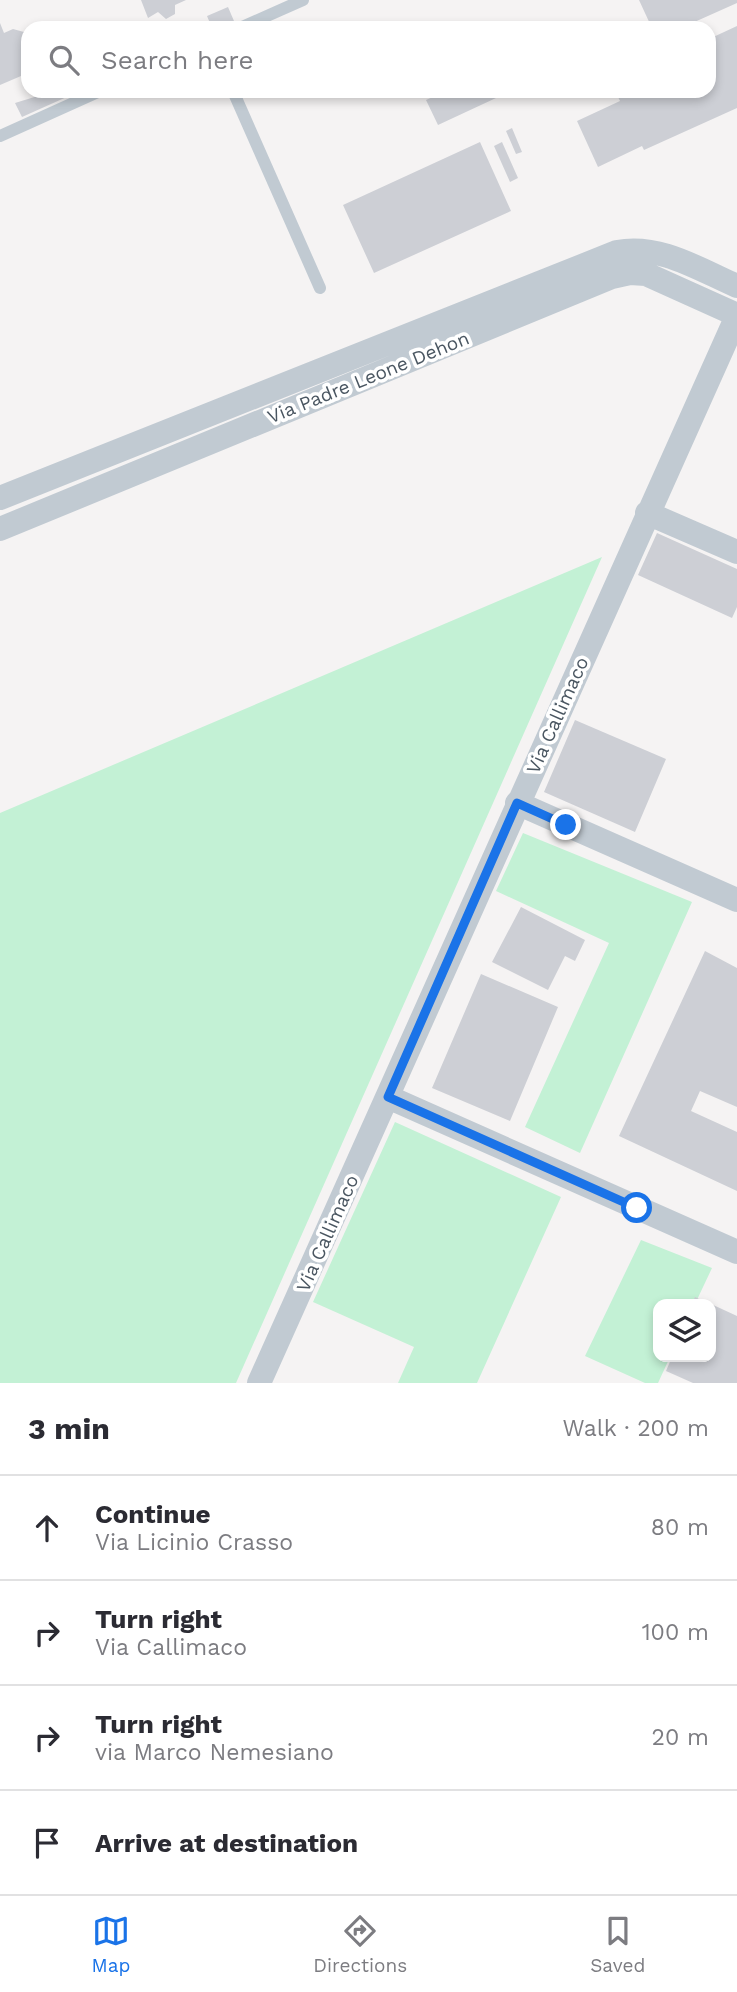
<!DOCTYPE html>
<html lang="en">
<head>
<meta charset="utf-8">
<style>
  :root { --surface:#fff; --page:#f2f2f3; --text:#2b2b33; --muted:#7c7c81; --line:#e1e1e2; --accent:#1a73e8 }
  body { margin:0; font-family:"Work Sans",sans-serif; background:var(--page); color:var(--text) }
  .controls { position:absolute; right:21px; bottom:21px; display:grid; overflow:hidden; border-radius:14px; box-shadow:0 4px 10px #0003 }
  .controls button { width:63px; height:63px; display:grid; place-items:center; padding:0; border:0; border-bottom:2px solid var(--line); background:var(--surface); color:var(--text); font:35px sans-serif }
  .stop { position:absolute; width:21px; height:21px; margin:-16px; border:5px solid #1a73e8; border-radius:50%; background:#fff }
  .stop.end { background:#1a73e8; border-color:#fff; box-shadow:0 2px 7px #0008 }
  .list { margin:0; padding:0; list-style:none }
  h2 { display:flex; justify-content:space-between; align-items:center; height:91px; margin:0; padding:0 28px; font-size:30px }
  h2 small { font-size:23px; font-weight:400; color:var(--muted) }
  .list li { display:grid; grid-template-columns:46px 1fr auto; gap:21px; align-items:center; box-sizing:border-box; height:105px; padding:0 28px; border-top:2px solid var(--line) }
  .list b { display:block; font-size:26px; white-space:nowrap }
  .list p { margin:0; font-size:23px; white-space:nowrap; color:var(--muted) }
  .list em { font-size:23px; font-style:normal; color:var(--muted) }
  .icon { flex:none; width:38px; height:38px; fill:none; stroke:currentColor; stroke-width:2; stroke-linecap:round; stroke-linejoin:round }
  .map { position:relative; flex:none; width:737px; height:1383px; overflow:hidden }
  .search { position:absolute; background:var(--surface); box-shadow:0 4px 10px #0003; left:21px; right:21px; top:21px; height:77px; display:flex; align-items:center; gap:18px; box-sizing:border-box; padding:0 24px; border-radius:21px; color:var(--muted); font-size:26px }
  .sheet { height:511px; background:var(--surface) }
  nav { display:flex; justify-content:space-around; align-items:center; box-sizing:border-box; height:98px; border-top:2px solid var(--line); background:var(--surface); font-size:19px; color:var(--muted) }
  nav a { display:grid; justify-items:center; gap:4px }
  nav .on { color:var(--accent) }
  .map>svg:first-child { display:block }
  .green { fill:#c3f1d5 }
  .building { fill:#cdcfd5 }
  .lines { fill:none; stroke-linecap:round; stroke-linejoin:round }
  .lane { stroke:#c1cad2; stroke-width:12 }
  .street { stroke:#c1cad2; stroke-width:24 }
  .route { stroke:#1a73e8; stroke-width:9 }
  .labels { text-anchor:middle; stroke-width:7; stroke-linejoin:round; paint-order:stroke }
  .street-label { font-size:19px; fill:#4a5661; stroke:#fff }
</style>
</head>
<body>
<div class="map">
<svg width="737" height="1383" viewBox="0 0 737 1383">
  <rect width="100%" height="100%" fill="#f5f3f3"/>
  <!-- green -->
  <path class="green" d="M602,557L236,1383H0V813Z
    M523,833L692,902L580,1153L525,1127L609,943L496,891Z
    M395,1122L561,1197L477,1383H398L414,1347L313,1302Z
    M641,1240L712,1268L695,1304H658V1357H670L658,1383H645L585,1356Z"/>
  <!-- building -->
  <path class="building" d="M141,0H186L175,5V14L166,19L158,12L148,18Z
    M639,0H737V3L681,28H646L651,26Z
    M228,7L234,21L212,28L207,16Z
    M0,23L4,33L13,29L24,32L28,46V73L0,85Z
    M737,26V108L644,150L642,146L598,167L577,121L620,101L615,91H709V39Z
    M54,91H80L22,117L15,103Z
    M446,91H465L469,98L483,91H511L438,125L426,100Z
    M512,128L522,152L516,154L506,131Z
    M480,142L511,211L374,273L343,205Z
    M502,142L518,178L510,182L494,146Z
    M657,533L737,569V607L732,618L638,575Z
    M575,720L666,759L635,832L544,792Z
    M521,907L585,940L575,961L565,956L548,990L492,962Z
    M705,951L737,968V1107L700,1091L691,1111L737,1132V1191L619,1136Z
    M481,974L558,1007L510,1121L432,1088Z
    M695,1297L699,1299L710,1304H692Z
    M711,1304L737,1316V1383H693L666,1371L672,1357H711Z"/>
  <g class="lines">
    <!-- lane -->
    <path class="lane" d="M240,28L303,0
      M233,91L320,288
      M0,136L100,91"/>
    <!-- street -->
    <path class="street" d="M0,498L617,252C660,244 698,269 737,286
      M647,513L737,552
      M0,529L612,277L630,273L646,274L737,315
      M517,803L737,900
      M388,1097L737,1252
      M259,1383L737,316"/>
  </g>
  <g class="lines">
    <!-- route -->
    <path class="route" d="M566,825L517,803L388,1097L637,1208"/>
  </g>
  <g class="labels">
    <!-- street labels -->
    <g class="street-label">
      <text transform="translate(368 377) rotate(-22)" y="7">Via Padre Leone Dehon</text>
      <text transform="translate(557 715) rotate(-66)" y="7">Via Callimaco</text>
      <text transform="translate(327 1233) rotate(-66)" y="7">Via Callimaco</text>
    </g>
  </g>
</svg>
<div class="controls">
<button><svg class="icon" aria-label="layers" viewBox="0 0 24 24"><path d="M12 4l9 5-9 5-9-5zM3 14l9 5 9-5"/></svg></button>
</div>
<div class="stop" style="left:637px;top:1208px"></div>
<div class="stop end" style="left:566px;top:825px"></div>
<div class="search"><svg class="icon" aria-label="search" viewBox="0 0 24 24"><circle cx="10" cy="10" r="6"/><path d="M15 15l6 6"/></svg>Search here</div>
</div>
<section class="sheet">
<h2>3 min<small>Walk · 200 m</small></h2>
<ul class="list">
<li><svg class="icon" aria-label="ahead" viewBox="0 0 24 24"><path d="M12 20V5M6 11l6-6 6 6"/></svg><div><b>Continue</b><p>Via Licinio Crasso</p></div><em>80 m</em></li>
<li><svg class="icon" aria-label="right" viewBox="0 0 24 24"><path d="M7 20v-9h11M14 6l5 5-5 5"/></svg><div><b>Turn right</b><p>Via Callimaco</p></div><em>100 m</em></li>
<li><svg class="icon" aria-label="right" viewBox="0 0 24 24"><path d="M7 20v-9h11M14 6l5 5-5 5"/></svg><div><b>Turn right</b><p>via Marco Nemesiano</p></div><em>20 m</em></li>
<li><svg class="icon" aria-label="arrive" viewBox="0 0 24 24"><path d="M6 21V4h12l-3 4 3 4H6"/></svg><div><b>Arrive at destination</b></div></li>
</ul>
</section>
<nav>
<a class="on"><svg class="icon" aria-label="map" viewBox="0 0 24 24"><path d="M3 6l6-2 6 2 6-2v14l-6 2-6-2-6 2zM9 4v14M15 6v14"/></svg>Map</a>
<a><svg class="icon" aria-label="directions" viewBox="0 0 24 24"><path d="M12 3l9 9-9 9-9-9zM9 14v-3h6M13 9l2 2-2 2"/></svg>Directions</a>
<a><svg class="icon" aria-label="saved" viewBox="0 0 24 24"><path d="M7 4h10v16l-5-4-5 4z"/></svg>Saved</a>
</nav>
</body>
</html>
